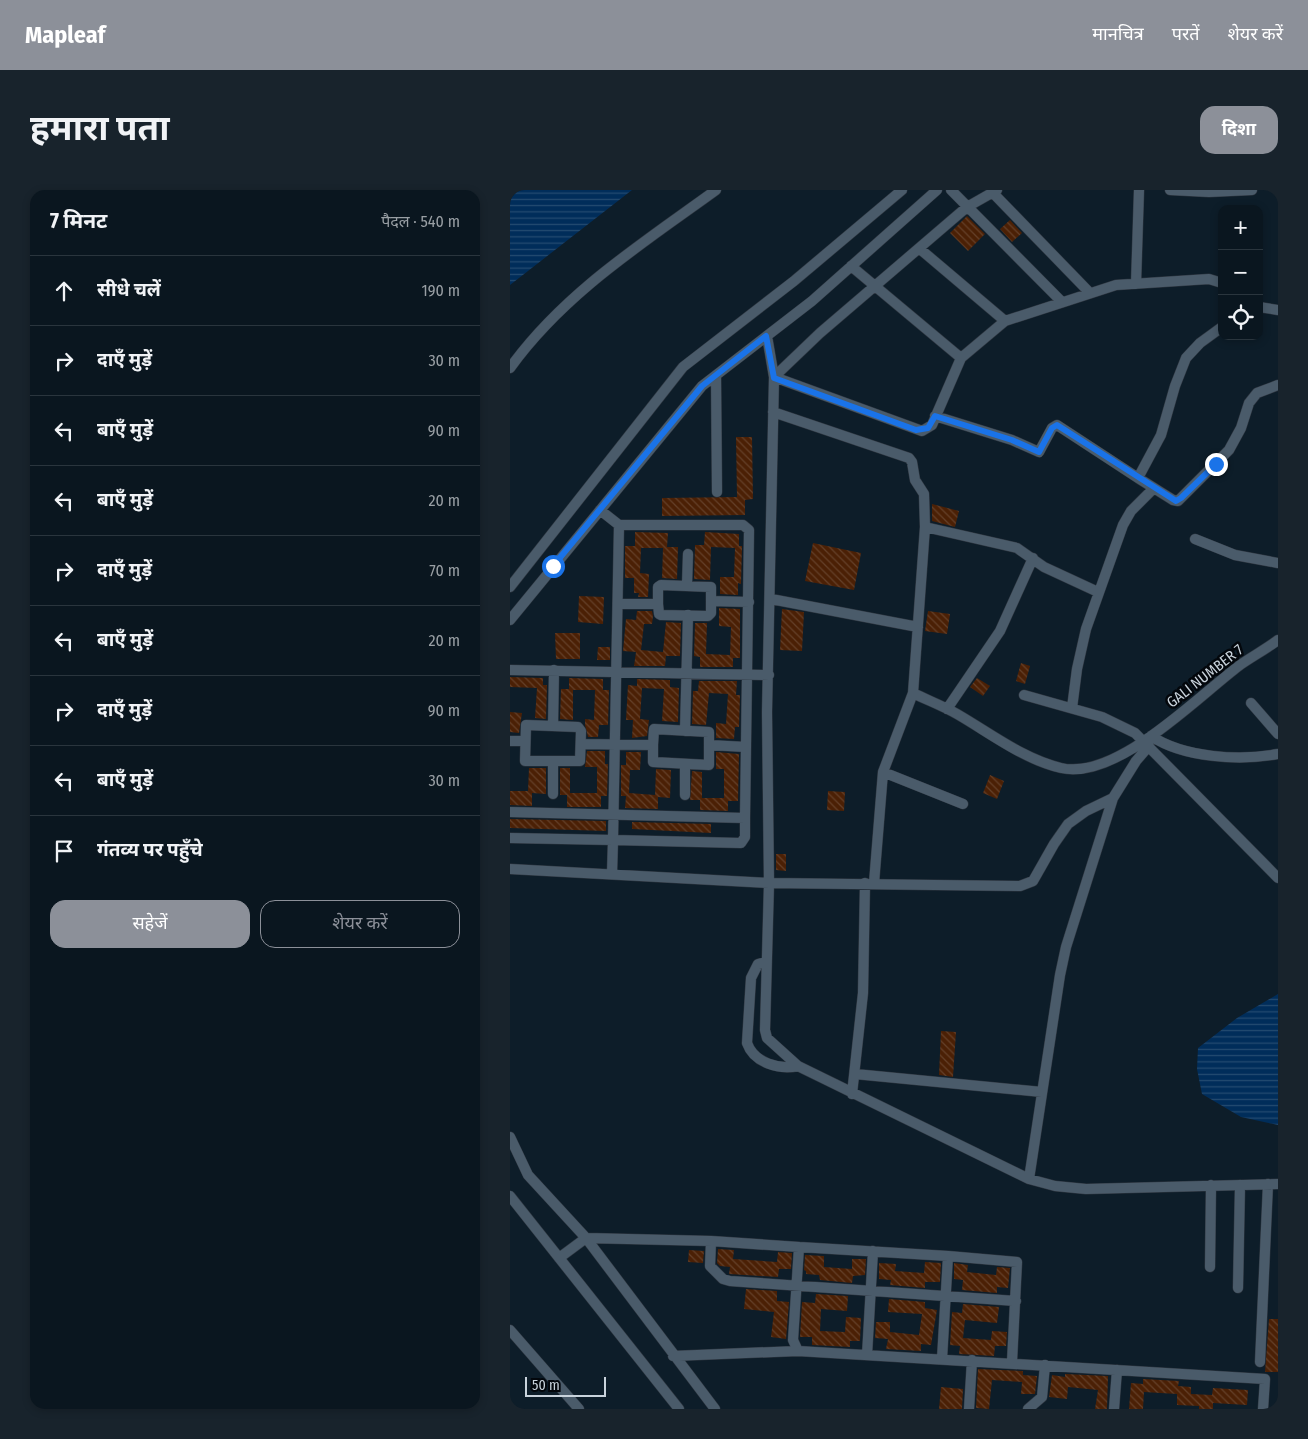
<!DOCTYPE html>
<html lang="hi">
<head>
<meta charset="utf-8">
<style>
  :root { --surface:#0a161f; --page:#18232c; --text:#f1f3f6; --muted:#999fa4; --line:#2a353d; --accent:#8c9099 }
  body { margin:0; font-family:"Fira Sans Condensed","Noto Sans Devanagari",sans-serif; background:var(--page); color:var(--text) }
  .controls { position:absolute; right:15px; top:15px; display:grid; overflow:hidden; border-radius:10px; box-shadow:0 2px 8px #0003 }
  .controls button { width:45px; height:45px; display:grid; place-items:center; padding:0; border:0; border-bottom:1px solid var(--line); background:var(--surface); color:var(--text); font:25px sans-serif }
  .scale { position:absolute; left:15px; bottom:12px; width:81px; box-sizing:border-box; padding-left:5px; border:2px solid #c9d3dc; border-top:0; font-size:14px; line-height:18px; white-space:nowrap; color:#c9d3dc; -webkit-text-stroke:4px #03070c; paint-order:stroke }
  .stop { position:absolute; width:15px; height:15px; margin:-11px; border:4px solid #1a73e8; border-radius:50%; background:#fff }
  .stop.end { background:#1a73e8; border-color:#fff; box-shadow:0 1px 5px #0008 }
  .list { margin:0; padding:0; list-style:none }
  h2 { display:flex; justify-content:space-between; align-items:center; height:65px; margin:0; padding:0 20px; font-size:21px }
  h2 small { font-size:16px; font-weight:400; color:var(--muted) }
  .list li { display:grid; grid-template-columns:32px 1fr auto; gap:15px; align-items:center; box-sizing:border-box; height:70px; padding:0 20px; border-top:1px solid var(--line) }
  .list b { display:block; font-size:19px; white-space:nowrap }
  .list em { font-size:16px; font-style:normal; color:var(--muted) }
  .actions { display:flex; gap:10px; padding:15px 20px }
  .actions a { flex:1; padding:11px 0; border:1px solid var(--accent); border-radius:15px; text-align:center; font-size:18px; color:var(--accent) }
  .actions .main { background:var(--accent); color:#fff }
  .icon { flex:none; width:28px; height:28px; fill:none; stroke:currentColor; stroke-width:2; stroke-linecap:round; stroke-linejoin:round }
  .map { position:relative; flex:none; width:768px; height:1219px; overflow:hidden; border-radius:15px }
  header { display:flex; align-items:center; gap:30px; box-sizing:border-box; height:70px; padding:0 25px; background:var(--accent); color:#fff }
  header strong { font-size:24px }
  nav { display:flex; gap:28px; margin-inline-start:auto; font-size:18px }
  .intro { display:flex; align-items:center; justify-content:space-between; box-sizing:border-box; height:120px; padding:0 30px }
  h1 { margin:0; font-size:35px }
  .button { padding:12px 22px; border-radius:15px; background:var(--accent); color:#fff; font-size:18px; font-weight:700 }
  main { display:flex; gap:30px; padding:0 30px }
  aside { flex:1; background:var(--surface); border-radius:15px; box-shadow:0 2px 8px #0003 }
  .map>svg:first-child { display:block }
  .water { fill:url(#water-rules) }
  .building { fill:url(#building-back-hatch) }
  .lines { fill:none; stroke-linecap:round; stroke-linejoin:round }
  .minor-casing { stroke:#303842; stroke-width:11 }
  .minor { stroke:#4a5b6a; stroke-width:10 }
  .route { stroke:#1a73e8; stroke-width:6 }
  .labels { text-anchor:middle; stroke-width:5; stroke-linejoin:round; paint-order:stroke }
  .street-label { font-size:15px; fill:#c9d3dc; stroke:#03070c }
</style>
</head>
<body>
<header>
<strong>Mapleaf</strong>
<nav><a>मानचित्र</a><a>परतें</a><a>शेयर करें</a></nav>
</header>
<div class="intro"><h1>हमारा पता</h1><a class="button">दिशा</a></div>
<main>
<aside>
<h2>7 मिनट<small>पैदल · 540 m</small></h2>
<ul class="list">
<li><svg class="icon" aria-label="ahead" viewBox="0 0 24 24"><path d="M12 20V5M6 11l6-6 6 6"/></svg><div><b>सीधे चलें</b></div><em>190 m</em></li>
<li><svg class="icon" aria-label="right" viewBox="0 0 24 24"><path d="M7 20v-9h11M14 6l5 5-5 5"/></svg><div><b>दाएँ मुड़ें</b></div><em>30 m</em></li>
<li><svg class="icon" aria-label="left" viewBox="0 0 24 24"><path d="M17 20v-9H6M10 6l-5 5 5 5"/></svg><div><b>बाएँ मुड़ें</b></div><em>90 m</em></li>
<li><svg class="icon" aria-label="left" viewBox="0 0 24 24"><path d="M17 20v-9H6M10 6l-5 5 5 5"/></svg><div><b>बाएँ मुड़ें</b></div><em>20 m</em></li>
<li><svg class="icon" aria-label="right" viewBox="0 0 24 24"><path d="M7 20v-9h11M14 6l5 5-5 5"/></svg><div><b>दाएँ मुड़ें</b></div><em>70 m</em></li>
<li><svg class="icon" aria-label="left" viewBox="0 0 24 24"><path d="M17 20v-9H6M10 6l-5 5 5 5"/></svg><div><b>बाएँ मुड़ें</b></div><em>20 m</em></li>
<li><svg class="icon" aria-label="right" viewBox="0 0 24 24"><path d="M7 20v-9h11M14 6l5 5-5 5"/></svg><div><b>दाएँ मुड़ें</b></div><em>90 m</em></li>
<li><svg class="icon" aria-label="left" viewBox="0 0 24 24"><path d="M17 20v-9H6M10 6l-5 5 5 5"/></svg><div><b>बाएँ मुड़ें</b></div><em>30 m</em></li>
<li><svg class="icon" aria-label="arrive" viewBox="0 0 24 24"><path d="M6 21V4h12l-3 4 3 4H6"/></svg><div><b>गंतव्य पर पहुँचे</b></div></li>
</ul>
<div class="actions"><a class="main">सहेजें</a><a>शेयर करें</a></div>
</aside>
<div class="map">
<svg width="768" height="1219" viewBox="0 0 768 1219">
  <defs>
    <pattern id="water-rules" width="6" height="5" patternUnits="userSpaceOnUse" patternTransform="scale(1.25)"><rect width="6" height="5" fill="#002d5a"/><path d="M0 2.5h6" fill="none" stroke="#244b71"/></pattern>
    <pattern id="building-back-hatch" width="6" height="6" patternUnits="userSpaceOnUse" patternTransform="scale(1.25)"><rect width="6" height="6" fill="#4b2005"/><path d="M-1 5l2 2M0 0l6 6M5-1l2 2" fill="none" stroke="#644029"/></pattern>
  </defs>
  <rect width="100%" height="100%" fill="#0d1d29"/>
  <!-- water -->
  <path class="water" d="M0,0H122L0,95Z
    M768,804V935L731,927L692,904L687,879L688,858L727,828Z"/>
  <!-- building -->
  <path class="building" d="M457,26L475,44L458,61L440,43Z
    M500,30L512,43L502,52L490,39Z
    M226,247H242L243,309L235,310V325L152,326V308L227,307Z
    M422,314L449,321L445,337L422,331Z
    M125,342L158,343L157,357H168L167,389L152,388L153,358H131L130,383L139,384L138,407H128L129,403H124V388H115V356H125Z
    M195,342L229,344V356H232L231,394L228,393V405L210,404V387H224L225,358L201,357L200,390L184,389L185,355H194Z
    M303,353L351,363L344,400L295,391Z
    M69,406L94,407L93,434L68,432Z
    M209,418L230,419V468H223V477H190V467L184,466L185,433H197L196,464L220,465L221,437L209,436Z
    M272,419L294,422L292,461L270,460Z
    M127,421H142L143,426L142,434H134L131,460L153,462L156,432L171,433L170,466H156L155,476H124L126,462L113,461L114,450L116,429L126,430Z
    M418,421L440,424L437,444L415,441Z
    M45,443H70V469H46Z
    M88,457H100V470H87Z
    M511,473L520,476L515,494L506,491Z
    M0,487L33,488V495H37L36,529L25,528L27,498L0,497Z
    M59,488L93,489V500H99L98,535H89L88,547H78L75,535V529L84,530L85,500H63V530L50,529L51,499H59Z
    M467,488L480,496L473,506L460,497Z
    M127,489L160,490V497L169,498L168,532L152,531L154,499L132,498L130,529L139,530L137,546L122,548L123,530H116L118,495L127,496Z
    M189,491H227L226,505H230L229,537H225L224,549L206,548V533L216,534L218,504L199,503L196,535L182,534L183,501H188Z
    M0,522L12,523L9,543L0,542Z
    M77,561H95V574H98L97,606H91V617H57V605H50V578H60V603H87V577H75Z
    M116,562H131L130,580H120L119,603L145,605L146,579L161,580L160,608L148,607V619L115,618L116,606H111V575H116Z
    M206,562L229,564L228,611H218V621L190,620V610H180L182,581L192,582V608H214V579H206Z
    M19,578H36V604L22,603V616L0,615V601H18Z
    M480,585L494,591L487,609L473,603Z
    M318,601L335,602L334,621L317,620Z
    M0,629L96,631V641L0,638Z
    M122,632L201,634V643L122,639Z
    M266,664H276V681L266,680Z
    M431,841L446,842L443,887L429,885Z
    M208,1059L224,1060L223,1069L267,1072L268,1062L282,1063L281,1079H269L268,1087L219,1084L220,1077L210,1076L207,1073Z
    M179,1060L194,1061L193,1073L178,1072Z
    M295,1065L314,1066V1077L342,1079V1069H356L355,1085L343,1086L342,1093L310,1090L309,1085L296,1084V1081L294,1080Z
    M415,1072L431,1073L430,1092H415V1098L380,1095L381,1090L369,1089V1073L386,1074L385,1081L414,1083Z
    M444,1073L458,1075L457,1082L486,1085L487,1077L500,1078L498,1098L487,1097V1103L452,1100L453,1090L444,1089Z
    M236,1099L267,1101V1111L279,1112L276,1149L261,1147L264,1122L234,1119Z
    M306,1104L338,1106L337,1121L311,1119L310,1141L335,1142L336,1127L351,1128L350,1151H340V1157L302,1155V1147H290L292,1112L305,1113Z
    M379,1109L415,1112V1118L427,1120L421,1155L411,1154V1161L376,1159L378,1149L365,1148L366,1132H380V1142L409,1145L412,1124L378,1122Z
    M453,1114L489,1117L487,1133L455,1130L453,1148L481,1150L482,1141L497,1142L496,1156H485L484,1166L449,1164L450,1156L440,1155L442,1122L452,1123Z
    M759,1129H768V1182H755Z
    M468,1179L513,1181V1185L527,1186L525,1204H511L512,1192L482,1190L479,1219L466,1218Z
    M555,1184L598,1186L597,1219H585L588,1200L558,1197L557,1209L539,1207L542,1185L555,1187Z
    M633,1189L669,1191L668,1196L681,1197V1204L702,1205L703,1198L738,1200L737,1215L703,1213V1219H689V1216L667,1215V1204L634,1202L633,1219H619L621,1193L633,1194Z
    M431,1197L453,1199L452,1219H429Z"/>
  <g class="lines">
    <defs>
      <path id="minor" d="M441,0L552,112
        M487,0L457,17L310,143L264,187L257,522L259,693L255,840L257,848L288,876L519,989L545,996L576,999L768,994
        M660,0L699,2L742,0
        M482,2L579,102
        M410,59L495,131
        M341,76L451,168
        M626,94L629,0
        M749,117L768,120
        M712,137L690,153L676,168L665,196L651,245L628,288L663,310L668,311L719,260L731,238L739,213L747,203L768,195
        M257,146L264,187L412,241L422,235L451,168L495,131L606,95L699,89L712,93
        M0,178C54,103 133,53 206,0
        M206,185L207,302
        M263,222L399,268L402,272L405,290L414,304L415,337
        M425,226L502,250L529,262L542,238L547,235L628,288
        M90,320L109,335H233L239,340L235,628V647L231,653L103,650L109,335
        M685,349L725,365L768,373
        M177,395L178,364
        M0,397L173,177L284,91L392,0
        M261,409L408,437
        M201,411L239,412
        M108,414H148V397L151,395L201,397V423L198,426L151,425L149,424L148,414
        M0,430L192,196L302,111L427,0
        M0,480L259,485
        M403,503L415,337L507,358L534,377L588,402
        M514,505L592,527L625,543L768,688
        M741,513L768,544
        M562,518L567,479L576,439L613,335L621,321L644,298
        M437,519L490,441L523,368
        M16,535L68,537L71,541L70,571H15Z
        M43,536L44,480
        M175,541L178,425
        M641,546C674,568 730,571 768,564
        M0,551H15
        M71,554L143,555L144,539L199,542V575L143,572V555
        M199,555L236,557
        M373,582L453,614
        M43,604V572
        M175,605V574
        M0,622L235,628
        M0,648L103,650L102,684
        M0,679L259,693L510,696L523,691L544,654L558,634L576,621L603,608L626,571L639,556
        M364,693L373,582L403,503C417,510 433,516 447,524C480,543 513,569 551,578C607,591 688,506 730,475C743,466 756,459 768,450
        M256,772L248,774L241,788L237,853C244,873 269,880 288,876
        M345,884L532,902
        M342,904L353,803L355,693
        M0,947L18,985L76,1048L205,1219
        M519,989L550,785L556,757L603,608
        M0,1006L169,1219
        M201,1051L200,1076L213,1089L220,1091L506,1111
        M289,1057L438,1066L432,1169
        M438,1066L507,1072L502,1172
        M49,1068L76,1048L201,1051L289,1057L283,1150L288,1161L755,1189L753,1219
        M700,1077L701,995
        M728,1098L730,995
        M0,1140L69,1219
        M357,1165L363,1061
        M163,1166L288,1161
        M750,1172L758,994
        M459,1219L462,1170
        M518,1219L532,1207L535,1175
        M604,1219L607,1180"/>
    </defs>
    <!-- minor casing -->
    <use href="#minor" class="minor-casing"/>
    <!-- minor -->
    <use href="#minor" class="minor"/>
  </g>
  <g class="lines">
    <!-- route -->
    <path class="route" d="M43,376L192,196L256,146L264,188L406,240L418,238L425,226L502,250L529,262L542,238L547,235L666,311L671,308L706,274"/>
  </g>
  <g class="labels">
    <!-- street labels -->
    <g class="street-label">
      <text transform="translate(695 486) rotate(-38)" y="5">GALI NUMBER 7</text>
    </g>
  </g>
</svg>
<div class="controls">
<button>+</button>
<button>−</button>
<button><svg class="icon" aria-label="locate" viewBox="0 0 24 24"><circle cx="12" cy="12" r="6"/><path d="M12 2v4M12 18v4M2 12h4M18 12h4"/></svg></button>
</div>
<div class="scale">50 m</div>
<div class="stop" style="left:43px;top:376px"></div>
<div class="stop end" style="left:706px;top:274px"></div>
</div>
</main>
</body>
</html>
